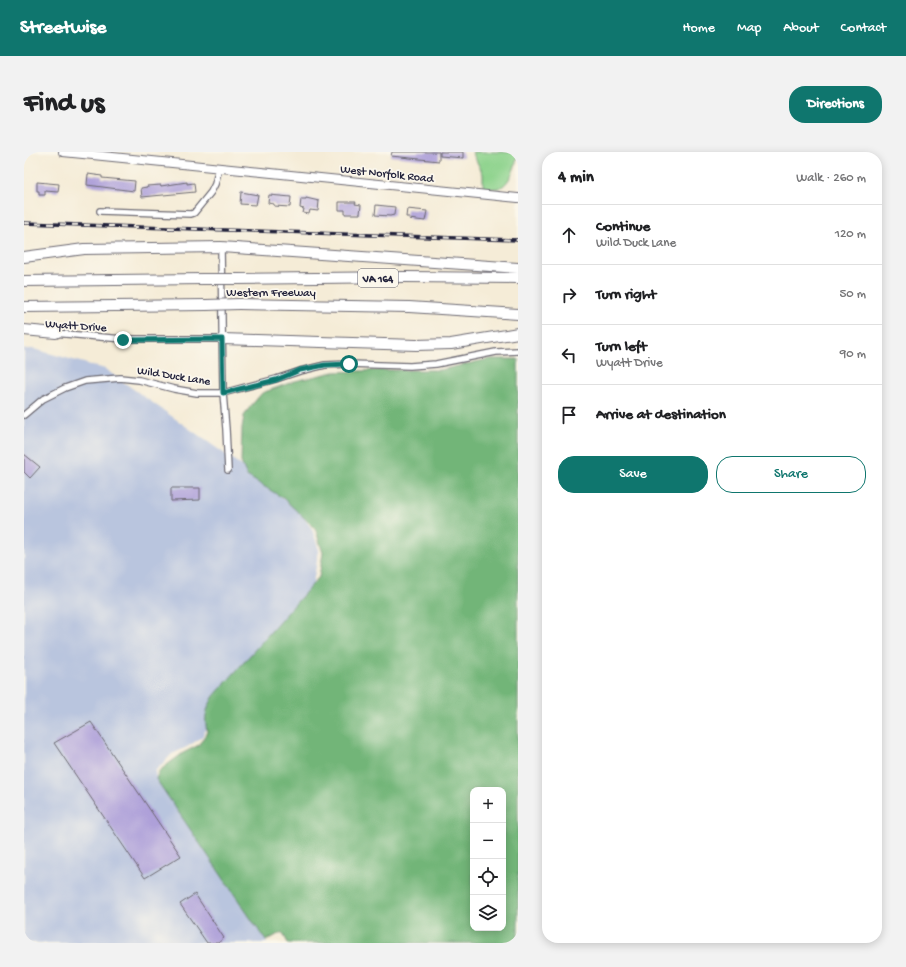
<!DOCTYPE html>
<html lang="en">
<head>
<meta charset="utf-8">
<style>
  :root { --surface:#fff; --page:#f2f2f2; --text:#202124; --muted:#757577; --line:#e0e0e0; --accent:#0f766e }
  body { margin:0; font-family:"Gochi Hand",sans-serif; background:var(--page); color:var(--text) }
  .controls { position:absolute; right:12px; bottom:12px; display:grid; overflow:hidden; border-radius:8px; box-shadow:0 2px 10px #0003 }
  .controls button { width:36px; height:36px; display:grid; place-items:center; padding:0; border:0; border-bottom:1px solid var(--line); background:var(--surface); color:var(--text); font:20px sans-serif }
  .stop { position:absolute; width:12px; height:12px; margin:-9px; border:3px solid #0f766e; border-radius:50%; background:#fff }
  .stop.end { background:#0f766e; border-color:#fff; box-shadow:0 1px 4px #0008 }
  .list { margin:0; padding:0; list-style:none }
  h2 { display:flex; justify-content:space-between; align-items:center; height:52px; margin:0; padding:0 16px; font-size:17px }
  h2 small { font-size:13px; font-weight:400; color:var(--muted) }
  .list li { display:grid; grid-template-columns:26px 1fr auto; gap:12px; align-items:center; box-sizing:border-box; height:60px; padding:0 16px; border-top:1px solid var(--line) }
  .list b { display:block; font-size:15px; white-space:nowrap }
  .list p { margin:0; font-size:13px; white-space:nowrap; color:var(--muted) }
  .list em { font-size:13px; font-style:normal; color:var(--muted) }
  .actions { display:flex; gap:8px; padding:12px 16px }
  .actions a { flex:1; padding:9px 0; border:1px solid var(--accent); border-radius:16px; text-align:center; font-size:14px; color:var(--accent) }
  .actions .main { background:var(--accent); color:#fff }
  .icon { flex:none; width:22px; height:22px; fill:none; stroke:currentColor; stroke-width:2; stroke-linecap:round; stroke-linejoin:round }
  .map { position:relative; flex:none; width:494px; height:791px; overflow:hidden; border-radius:16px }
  header { display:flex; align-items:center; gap:24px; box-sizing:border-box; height:56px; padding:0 20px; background:var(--accent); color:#fff }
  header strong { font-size:19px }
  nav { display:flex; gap:22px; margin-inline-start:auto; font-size:14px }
  .intro { display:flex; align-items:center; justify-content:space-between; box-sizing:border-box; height:96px; padding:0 24px }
  h1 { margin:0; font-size:28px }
  .button { padding:10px 18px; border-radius:16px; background:var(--accent); color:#fff; font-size:14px; font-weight:700 }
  main { display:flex; gap:24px; padding:0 24px }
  aside { flex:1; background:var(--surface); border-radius:16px; box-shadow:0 2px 10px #0003 }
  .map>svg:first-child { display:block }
  .industrial { fill:#b9c5de }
  .green { fill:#8ed38d; stroke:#587a64 }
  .forest { fill:#72b578; stroke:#4a6c5a; fill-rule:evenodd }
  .building { fill:#aea0d9 }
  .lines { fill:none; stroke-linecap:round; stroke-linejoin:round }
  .street-casing { stroke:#6c6972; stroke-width:8 }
  .secondary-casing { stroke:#6c6972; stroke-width:10 }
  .highway-casing { stroke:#6c6972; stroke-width:12 }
  .street { stroke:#fff; stroke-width:5.5 }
  .secondary { stroke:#fff; stroke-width:8 }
  .highway { stroke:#fff; stroke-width:10 }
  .rail-casing { stroke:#22223b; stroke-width:3.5 }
  .rail { stroke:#fbf7ec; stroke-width:2; stroke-dasharray:6; stroke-linecap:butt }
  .highway-bridge-casing { stroke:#6c6972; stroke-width:12; stroke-linecap:butt }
  .highway-bridge { stroke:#fff; stroke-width:10 }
  .route { stroke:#0f766e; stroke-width:5 }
  .labels { text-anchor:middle; stroke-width:3.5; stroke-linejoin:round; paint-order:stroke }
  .shield { fill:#fbf7ec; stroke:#636270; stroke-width:1 }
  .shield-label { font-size:11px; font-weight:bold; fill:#22223b }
  .street-label { font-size:12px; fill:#22223b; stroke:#fbf7ec }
</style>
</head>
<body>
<header>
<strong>Streetwise</strong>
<nav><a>Home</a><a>Map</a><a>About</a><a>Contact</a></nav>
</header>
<div class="intro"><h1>Find us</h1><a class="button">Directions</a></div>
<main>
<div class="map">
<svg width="494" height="791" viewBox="0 0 494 791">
  <rect width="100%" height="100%" fill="#fbf7ec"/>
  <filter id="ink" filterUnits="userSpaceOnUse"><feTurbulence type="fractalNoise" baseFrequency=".025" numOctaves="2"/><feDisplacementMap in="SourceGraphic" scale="8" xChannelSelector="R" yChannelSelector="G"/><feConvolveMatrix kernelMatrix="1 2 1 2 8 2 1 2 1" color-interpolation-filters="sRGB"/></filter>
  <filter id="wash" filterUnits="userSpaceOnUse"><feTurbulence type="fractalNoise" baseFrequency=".012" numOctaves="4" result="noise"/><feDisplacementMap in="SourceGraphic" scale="16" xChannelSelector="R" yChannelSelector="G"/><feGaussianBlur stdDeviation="0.9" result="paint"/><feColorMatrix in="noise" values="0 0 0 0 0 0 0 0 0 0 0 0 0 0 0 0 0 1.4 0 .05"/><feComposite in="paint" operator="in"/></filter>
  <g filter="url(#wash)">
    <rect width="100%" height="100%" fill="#f5ecd7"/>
    <!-- industrial -->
    <path class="industrial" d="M0,197H10L81,217L218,314L228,324L274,358L288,377L295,398L288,436L186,568L178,585L163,595L148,602L131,619L132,627L243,791H0Z"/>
    <!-- green -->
    <path class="green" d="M448,0H494C493,10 487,32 475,36C471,37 464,36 459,36V22Z"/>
    <!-- forest -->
    <path class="forest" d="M465,207H494V791H264L258,780L242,789L132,627L135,619L159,601L175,593L183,580C180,564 182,558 190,544L295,425L299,401L291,376L259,346L223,324L217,310L218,276L220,264L226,255L238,241L271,229L310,220L362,218H416ZM449,638H479V776H449Z"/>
    <g id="blocks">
      <!-- building -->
      <path class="building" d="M368,0H415V9L367,4Z
        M416,0H439V6L416,4Z
        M64,22L78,24V26L111,29L110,39L63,33Z
        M13,30L35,32L34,40L21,39V43H15V39H13Z
        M163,30V32L170,31L171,40L118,45L117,36L123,35V34L137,33V34Z
        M217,40L234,43L232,53L216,52Z
        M245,43L267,45L266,55L250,54V52L244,51Z
        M282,46L295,49L294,59L286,58L285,62L279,61L280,57L276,56L277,47H282Z
        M315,50H332L331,52L337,53L336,62H321V58H315Z
        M352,53L371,55L370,63L366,64L351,63Z
        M383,57L403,59L401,69L385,67L386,65H382Z
        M0,302L16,315L6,326L0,320Z
        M147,336H176V348L147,349Z
        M67,570L157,704L121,726L30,591Z
        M171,742L200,786L194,791H183L156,752Z"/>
    </g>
  </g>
  <g filter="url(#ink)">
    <use href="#blocks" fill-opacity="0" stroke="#6c6972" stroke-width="1"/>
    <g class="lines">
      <defs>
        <path id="street" d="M76,59L167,62L170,61L187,40L191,32L195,16
          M197,95L199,241L202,277L204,318
          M30,181L99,187H198
          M0,263L19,247L41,236L61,229L96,226L115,228L150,237L173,241H199L252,227L276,219L301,213L325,212L386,214L412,212L472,200L494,199"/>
        <path id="secondary" d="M39,0L494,46"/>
        <path id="highway" d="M0,105L60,97L197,95L494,116
          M214,127L381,125L494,126
          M0,129L180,127
          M215,152L385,155L494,162
          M0,155L182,153
          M0,178L32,181
          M198,187L392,193L427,192L494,181"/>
      </defs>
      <!-- street casing -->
      <use href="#street" class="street-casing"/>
      <!-- secondary casing -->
      <use href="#secondary" class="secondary-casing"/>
      <!-- highway casing -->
      <use href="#highway" class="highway-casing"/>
      <!-- street -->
      <use href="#street" class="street"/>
      <!-- secondary -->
      <use href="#secondary" class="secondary"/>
      <!-- highway -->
      <use href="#highway" class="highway"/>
      <defs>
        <path id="rail" d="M0,71L494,88"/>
      </defs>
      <!-- rail casing -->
      <use href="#rail" class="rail-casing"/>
      <!-- rail -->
      <use href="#rail" class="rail"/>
      <defs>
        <path id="highway-bridge" d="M180,127H214
          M182,153L215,152"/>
      </defs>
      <!-- highway-bridge casing -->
      <use href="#highway-bridge" class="highway-bridge-casing"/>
      <!-- highway-bridge -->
      <use href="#highway-bridge" class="highway-bridge"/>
    </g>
  </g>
  <g class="lines" filter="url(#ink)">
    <!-- route -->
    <path class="route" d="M99,188L198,187L199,241L252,228L276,218L301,213L325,212"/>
  </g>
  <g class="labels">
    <!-- shield labels -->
    <rect class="shield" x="334" y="117" width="40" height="18" rx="3"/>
    <g class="shield-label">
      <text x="354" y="130">VA 164</text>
    </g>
    <!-- street labels -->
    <g class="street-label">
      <text transform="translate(363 21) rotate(6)" y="4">West Norfolk Road</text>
      <text x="247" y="144">Western Freeway</text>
      <text transform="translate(52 173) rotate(4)" y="4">Wyatt Drive</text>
      <text transform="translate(150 223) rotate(9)" y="4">Wild Duck Lane</text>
    </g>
  </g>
</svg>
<div class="controls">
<button>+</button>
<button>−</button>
<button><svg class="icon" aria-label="locate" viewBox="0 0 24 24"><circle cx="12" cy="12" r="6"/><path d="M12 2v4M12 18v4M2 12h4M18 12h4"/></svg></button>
<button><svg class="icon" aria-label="layers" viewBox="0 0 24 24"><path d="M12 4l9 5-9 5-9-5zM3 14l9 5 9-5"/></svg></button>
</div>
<div class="stop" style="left:325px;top:212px"></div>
<div class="stop end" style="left:99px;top:188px"></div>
</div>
<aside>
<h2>4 min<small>Walk · 260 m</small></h2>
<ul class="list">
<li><svg class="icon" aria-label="ahead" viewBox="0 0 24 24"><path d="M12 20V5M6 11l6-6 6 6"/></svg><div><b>Continue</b><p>Wild Duck Lane</p></div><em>120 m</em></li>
<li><svg class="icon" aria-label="right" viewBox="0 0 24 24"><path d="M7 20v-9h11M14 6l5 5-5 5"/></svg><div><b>Turn right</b></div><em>50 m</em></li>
<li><svg class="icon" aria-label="left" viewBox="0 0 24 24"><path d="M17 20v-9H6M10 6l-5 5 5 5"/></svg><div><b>Turn left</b><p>Wyatt Drive</p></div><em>90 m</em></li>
<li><svg class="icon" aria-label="arrive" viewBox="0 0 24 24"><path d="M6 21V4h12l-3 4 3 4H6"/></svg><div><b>Arrive at destination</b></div></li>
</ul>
<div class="actions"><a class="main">Save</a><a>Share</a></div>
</aside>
</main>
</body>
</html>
